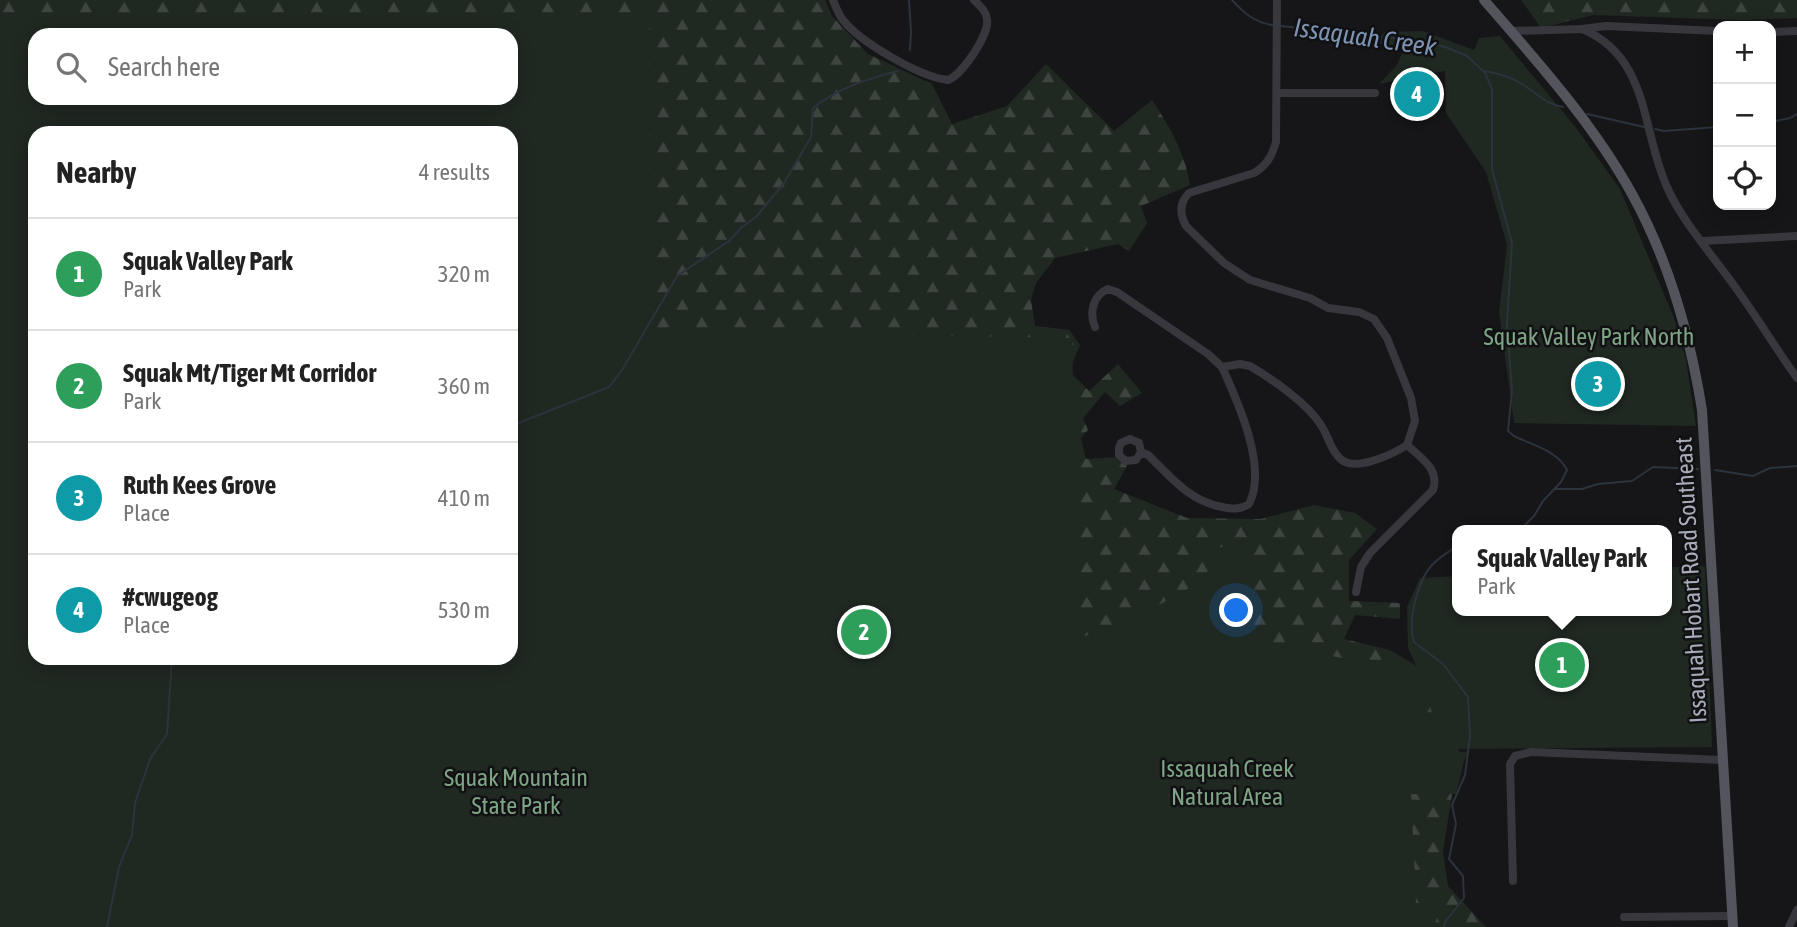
<!DOCTYPE html>
<html lang="en">
<head>
<meta charset="utf-8">
<style>
  :root { --surface:#fff; --page:#f6f6f6; --text:#222; --muted:#767676; --line:#e0e0e0; --accent:#0b8043 }
  body { margin:0; font-family:"Asap Condensed",sans-serif; background:var(--page); color:var(--text) }
  .controls { position:absolute; right:21px; top:21px; display:grid; overflow:hidden; border-radius:14px; box-shadow:0 4px 18px #0003 }
  .controls button { width:63px; height:63px; display:grid; place-items:center; padding:0; border:0; border-bottom:2px solid var(--line); background:var(--surface); color:var(--text); font:35px sans-serif }
  .you { position:absolute; left:1237px; top:611px; width:24px; height:24px; margin:-18px; border:5px solid #fff; border-radius:50%; background:#1a73e8; box-shadow:0 0 0 10px #1a73e833 }
  .badge { display:grid; place-items:center; width:46px; height:46px; border-radius:50%; background:var(--accent); color:#fff; font-size:23px; font-weight:700 }
  .pin { position:absolute; translate:-50% -50%; border:4px solid #fff; box-shadow:0 2px 7px #0006 }
  .popup { position:absolute; left:1452px; top:525px; width:220px; height:91px; box-sizing:border-box; display:grid; place-content:center; border-radius:14px; background:var(--surface); filter:drop-shadow(0 2px 5px #0005); font-size:23px; white-space:nowrap; color:var(--muted) }
  .popup b { font-size:26px; color:var(--text) }
  .popup::after { content:''; position:absolute; left:50%; top:100%; margin-left:-14px; border:14px solid transparent; border-top-color:var(--surface) }
  .list { margin:0; padding:0; list-style:none }
  h2 { display:flex; justify-content:space-between; align-items:center; height:91px; margin:0; padding:0 28px; font-size:30px }
  h2 small { font-size:23px; font-weight:400; color:var(--muted) }
  .list li { display:grid; grid-template-columns:46px 1fr auto; gap:21px; align-items:center; box-sizing:border-box; height:112px; padding:0 28px; border-top:2px solid var(--line) }
  .list b { display:block; font-size:26px; white-space:nowrap }
  .list p { margin:0; font-size:23px; white-space:nowrap; color:var(--muted) }
  .list em { font-size:23px; font-style:normal; color:var(--muted) }
  .icon { flex:none; width:38px; height:38px; fill:none; stroke:currentColor; stroke-width:2; stroke-linecap:round; stroke-linejoin:round }
  .map { position:relative; flex:none; width:1797px; height:927px; overflow:hidden }
  .search { position:absolute; background:var(--surface); box-shadow:0 4px 18px #0003; left:28px; top:28px; width:490px; height:77px; display:flex; align-items:center; gap:18px; box-sizing:border-box; padding:0 24px; border-radius:21px; color:var(--muted); font-size:26px }
  .panel { position:absolute; background:var(--surface); box-shadow:0 4px 18px #0003; left:28px; top:126px; width:490px; height:539px; border-radius:21px }
  .map>svg:first-child { display:block }
  .forest { fill:url(#forest-firs); fill-rule:evenodd }
  .park { fill:#202822; fill-rule:evenodd }
  .lines { fill:none; stroke-linecap:round; stroke-linejoin:round }
  .stream { stroke:#2c333c; stroke-width:2 }
  .minor { stroke:#37373d; stroke-width:8 }
  .major { stroke:#53545c; stroke-width:10 }
  .labels { text-anchor:middle; stroke-width:5; stroke-linejoin:round; paint-order:stroke }
  .park-label { font-size:24px; fill:#7ea485; stroke:#111113 }
  .street-label { font-size:24px; fill:#a8abb8; stroke:#111113 }
  .water-label { font-size:26px; font-style:italic; fill:#7e94b4; stroke:#111113 }
</style>
</head>
<body>
<div class="map">
<svg width="1797" height="927" viewBox="0 0 1797 927">
  <defs>
    <pattern id="forest-firs" width="22" height="20" patternUnits="userSpaceOnUse" patternTransform="scale(1.75)"><rect width="22" height="20" fill="#202822"/><path d="M5 1l3.5 6h-7zM16 11l3.5 6h-7z" fill="#3e4440"/></pattern>
  </defs>
  <rect width="100%" height="100%" fill="#161618"/>
  <!-- forest -->
  <path class="forest" d="M0,0H825L832,16L868,54L932,84L952,124L1007,106L1046,64L1114,131L1152,100C1170,127 1185,153 1190,185L1141,206L1147,223L1129,251L1118,244L1055,258L1036,283L1031,300L1035,326L1069,330L1080,345L1069,371L1089,391L1118,364L1142,393L1120,406L1105,392L1083,418L1088,430L1081,438L1086,459L1117,457L1127,466L1114,489L1187,518L1261,519L1314,505L1355,513L1377,529L1349,560V601L1400,603V619L1355,615L1344,639L1390,650L1450,686L1463,724L1443,852L1448,886L1486,927H0ZM35,35H511V98H35ZM35,133H511V658H35Z
    M1521,0H1797V18L1741,20L1593,15L1541,28Z"/>
  <!-- park -->
  <path class="park" d="M649,13L650,331L1072,338L1079,637L1115,630L1196,584L1213,566L1210,549L1241,544L1257,575L1239,616L1272,645L1413,671L1424,690L1425,712L1439,739L1424,683L1408,648L1407,607L1420,578L1457,576V611H1667V567L1705,566L1712,747L1446,749L1447,752H1469L1464,761L1456,794H1411L1416,903L1441,904L1434,927H0V15ZM35,35H511V98H35ZM35,133H511V658H35Z
    M1423,31L1474,50L1479,38L1500,36L1577,129L1620,189L1674,318L1686,360L1696,426L1514,423L1499,312L1507,245L1486,172L1446,113L1445,71L1379,84L1397,65L1403,51L1378,43L1384,32Z"/>
  <g class="lines">
    <!-- stream -->
    <path class="stream" d="M909,0L911,32L910,50
      M1232,0C1244,13 1254,22 1272,25
      M1281,26L1423,41L1448,48L1467,56L1485,73L1492,89V169L1512,243L1507,323L1512,390L1508,431L1514,436C1532,445 1558,451 1567,470L1561,482L1543,501L1534,516L1523,527L1513,530
      M1484,71C1497,73 1511,77 1522,84C1537,93 1545,104 1563,107
      M1587,114L1644,127
      M1771,122L1790,118L1797,114
      M1655,129L1664,131L1718,127
      M511,426L609,387L622,370L677,276L729,241L742,227L757,216L784,183L811,137L813,108C838,88 867,79 898,71
      M1715,470L1753,476L1770,468L1797,466
      M1554,489H1582L1598,484L1632,481L1653,467L1698,469
      M107,927L119,867L132,835L135,803L150,759L167,734L172,658
      M1444,927L1445,922L1464,898L1463,876L1449,859L1456,824L1452,805L1465,775L1470,736L1468,697L1443,664L1414,642C1407,621 1418,578 1434,563C1441,556 1450,551 1457,546"/>
    <!-- minor -->
    <path class="minor" d="M833,0C836,7 838,14 843,20C860,42 920,77 948,80C962,75 990,34 987,19C986,11 980,6 974,0
      M1277,0L1276,142C1272,156 1267,165 1254,173L1189,193C1179,203 1180,215 1186,226L1224,263L1250,280L1310,298L1328,308L1359,312L1374,319L1387,338L1411,398L1415,421L1407,445
      M1582,29C1650,57 1641,130 1667,187C1682,221 1709,251 1730,280C1754,312 1774,346 1797,378
      M1511,31L1582,29L1606,26L1718,31
      M1771,32L1797,31
      M1278,93H1375
      M1702,241L1797,236
      M1095,327C1089,313 1093,295 1108,289L1117,292L1208,354L1222,367L1240,364L1250,366C1272,379 1307,403 1321,425C1328,435 1333,457 1345,462C1361,469 1393,454 1407,445
      M1141,452L1139,443L1130,439L1121,443L1119,448V455L1126,461L1136,460L1141,452L1148,455C1171,477 1189,501 1222,507C1232,509 1240,510 1249,504C1268,468 1238,402 1222,367
      M1356,592L1361,567L1370,553L1433,490C1440,469 1421,458 1407,445
      M1513,881L1510,764L1515,756L1531,752L1722,760
      M1624,917L1732,916
      M1789,927L1797,910"/>
    <!-- major -->
    <path class="major" d="M1484,0C1537,61 1593,123 1632,194C1669,261 1690,335 1702,410L1733,927"/>
  </g>
  <g class="labels">
    <!-- park labels -->
    <g class="park-label">
      <text x="1589" y="345">Squak Valley Park North</text>
      <text x="1227" y="777">Issaquah Creek<tspan x="1227" dy="28">Natural Area</tspan></text>
      <text x="516" y="786">Squak Mountain<tspan x="516" dy="28">State Park</tspan></text>
    </g>
    <!-- street labels -->
    <g class="street-label">
      <text transform="translate(1691 580) rotate(-93)" y="8">Issaquah Hobart Road Southeast</text>
    </g>
    <!-- water labels -->
    <g class="water-label">
      <text transform="translate(1365 37) rotate(8)" y="9">Issaquah Creek</text>
    </g>
  </g>
</svg>
<div class="controls">
<button>+</button>
<button>−</button>
<button><svg class="icon" aria-label="locate" viewBox="0 0 24 24"><circle cx="12" cy="12" r="6"/><path d="M12 2v4M12 18v4M2 12h4M18 12h4"/></svg></button>
</div>
<div class="you"></div>
<div class="pin badge" style="left:1562px;top:665px;background:#2e9e5b">1</div>
<div class="popup"><b>Squak Valley Park</b>Park</div>
<div class="pin badge" style="left:864px;top:632px;background:#2e9e5b">2</div>
<div class="pin badge" style="left:1598px;top:384px;background:#0f9aa8">3</div>
<div class="pin badge" style="left:1417px;top:94px;background:#0f9aa8">4</div>
<div class="search"><svg class="icon" aria-label="search" viewBox="0 0 24 24"><circle cx="10" cy="10" r="6"/><path d="M15 15l6 6"/></svg>Search here</div>
<section class="panel">
<h2>Nearby<small>4 results</small></h2>
<ul class="list">
<li><span class="badge" style="background:#2e9e5b">1</span><div><b>Squak Valley Park</b><p>Park</p></div><em>320 m</em></li>
<li><span class="badge" style="background:#2e9e5b">2</span><div><b>Squak Mt/Tiger Mt Corridor</b><p>Park</p></div><em>360 m</em></li>
<li><span class="badge" style="background:#0f9aa8">3</span><div><b>Ruth Kees Grove</b><p>Place</p></div><em>410 m</em></li>
<li><span class="badge" style="background:#0f9aa8">4</span><div><b>#cwugeog</b><p>Place</p></div><em>530 m</em></li>
</ul>
</section>
</div>
</body>
</html>
